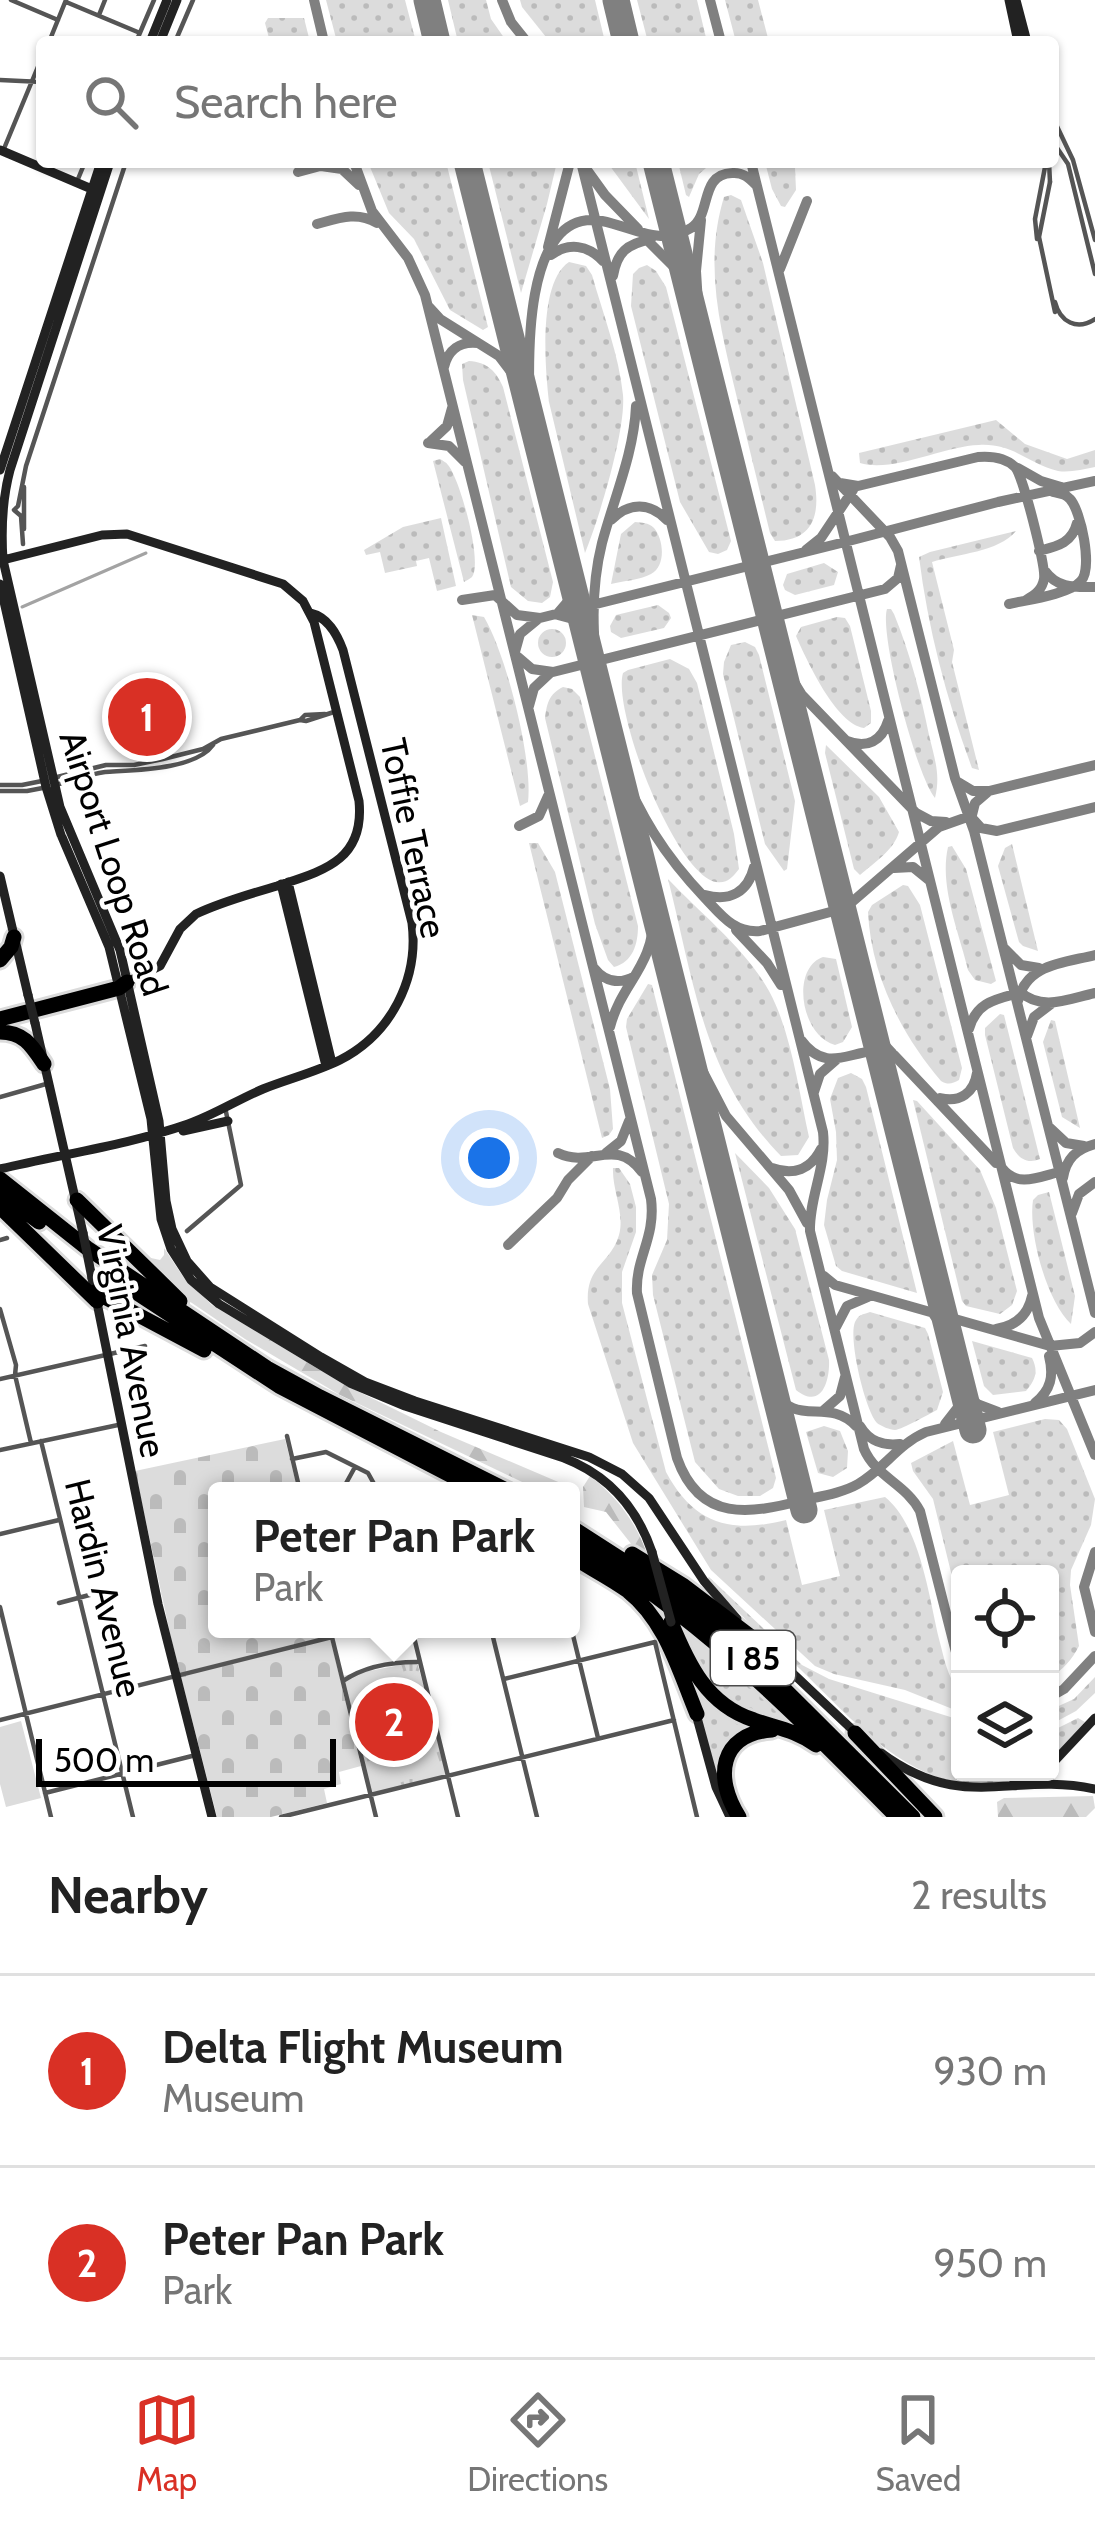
<!DOCTYPE html>
<html lang="en">
<head>
<meta charset="utf-8">
<style>
  :root { --surface:#fff; --page:#f2f2f2; --text:#222; --muted:#767676; --line:#e0e0e0; --accent:#d93025 }
  body { margin:0; font-family:Cabin,sans-serif; background:var(--page); color:var(--text) }
  .controls { position:absolute; right:36px; bottom:36px; display:grid; overflow:hidden; border-radius:12px; box-shadow:0 3px 9px #0004 }
  .controls button { width:108px; height:108px; display:grid; place-items:center; padding:0; border:0; border-bottom:3px solid var(--line); background:var(--surface); color:var(--text); font:60px sans-serif }
  .scale { position:absolute; left:36px; bottom:30px; width:300px; box-sizing:border-box; padding-left:12px; border:6px solid #000; border-top:0; font-size:33px; line-height:42px; white-space:nowrap; color:#000; -webkit-text-stroke:9px #fff; paint-order:stroke }
  .you { position:absolute; left:489px; top:1158px; width:42px; height:42px; margin:-30px; border:9px solid #fff; border-radius:50%; background:#1a73e8; box-shadow:0 0 0 18px #1a73e833 }
  .badge { display:grid; place-items:center; width:78px; height:78px; border-radius:50%; background:var(--accent); color:#fff; font-size:39px; font-weight:700 }
  .pin { position:absolute; translate:-50% -50%; border:6px solid #fff; box-shadow:0 3px 12px #0006 }
  .popup { position:absolute; left:208px; top:1482px; width:372px; height:156px; box-sizing:border-box; display:grid; place-content:center; border-radius:12px; background:var(--surface); filter:drop-shadow(0 3px 9px #0005); font-size:39px; white-space:nowrap; color:var(--muted) }
  .popup b { font-size:45px; color:var(--text) }
  .popup::after { content:''; position:absolute; left:50%; top:100%; margin-left:-24px; border:24px solid transparent; border-top-color:var(--surface) }
  .list { margin:0; padding:0; list-style:none }
  h2 { display:flex; justify-content:space-between; align-items:center; height:156px; margin:0; padding:0 48px; font-size:51px }
  h2 small { font-size:39px; font-weight:400; color:var(--muted) }
  .list li { display:grid; grid-template-columns:78px 1fr auto; gap:36px; align-items:center; box-sizing:border-box; height:192px; padding:0 48px; border-top:3px solid var(--line) }
  .list b { display:block; font-size:45px; white-space:nowrap }
  .list p { margin:0; font-size:39px; white-space:nowrap; color:var(--muted) }
  .list em { font-size:39px; font-style:normal; color:var(--muted) }
  .icon { flex:none; width:66px; height:66px; fill:none; stroke:currentColor; stroke-width:2; stroke-linecap:round; stroke-linejoin:round }
  .map { position:relative; flex:none; width:1095px; height:1817px; overflow:hidden }
  .search { position:absolute; background:var(--surface); box-shadow:0 3px 9px #0004; left:36px; right:36px; top:36px; height:132px; display:flex; align-items:center; gap:30px; box-sizing:border-box; padding:0 42px; border-radius:12px; color:var(--muted); font-size:45px }
  .sheet { height:540px; background:var(--surface) }
  nav { display:flex; justify-content:space-around; align-items:center; box-sizing:border-box; height:168px; border-top:3px solid var(--line); background:var(--surface); font-size:33px; color:var(--muted) }
  nav a { display:grid; justify-items:center; gap:6px }
  nav .on { color:var(--accent) }
  .map>svg:first-child { display:block }
  .grass { fill:url(#grass-dots) }
  .forest { fill:url(#forest-firs) }
  .cemetery { fill:url(#cemetery-stones) }
  .park { fill:url(#park-tufts) }
  .pitch { fill:#dcdcdc }
  .lines { fill:none; stroke-linecap:round; stroke-linejoin:round }
  .stream { stroke:#a3a3a3; stroke-width:3 }
  .taxiway { stroke:#808080; stroke-width:10 }
  .runway { stroke:#808080; stroke-width:27 }
  .highway-casing { stroke:#dbdbdb; stroke-width:21 }
  .street { stroke:#555; stroke-width:4.5 }
  .secondary { stroke:#222; stroke-width:9 }
  .highway { stroke:#000; stroke-width:15 }
  .street-bridge { stroke:#555; stroke-width:4.5 }
  .secondary-bridge { stroke:#222; stroke-width:9 }
  .labels { text-anchor:middle; stroke-width:9; stroke-linejoin:round; paint-order:stroke }
  .shield { fill:#fff; stroke:#4c4c4c; stroke-width:3 }
  .shield-label { font-size:33px; font-weight:bold; fill:#000 }
  .street-label { font-size:36px; fill:#000; stroke:#fff }
</style>
</head>
<body>
<div class="map">
<svg width="1095" height="1817" viewBox="0 0 1095 1817">
  <defs>
    <pattern id="grass-dots" width="8" height="8" patternUnits="userSpaceOnUse" patternTransform="scale(3)"><rect width="8" height="8" fill="#dcdcdc"/><path d="M2 2h.1M6 6h.1" fill="none" stroke="#bbb" stroke-width="1.8" stroke-linecap="round"/></pattern>
    <pattern id="forest-firs" width="22" height="20" patternUnits="userSpaceOnUse" patternTransform="scale(3)"><rect width="22" height="20" fill="#dcdcdc"/><path d="M5 1l3.5 6h-7zM16 11l3.5 6h-7z" fill="#bbb"/></pattern>
    <pattern id="cemetery-stones" width="16" height="16" patternUnits="userSpaceOnUse" patternTransform="scale(3)"><rect width="16" height="16" fill="#dcdcdc"/><path d="M2 7V4a2 2 0 0 1 4 0v3zM10 15v-3a2 2 0 0 1 4 0v3z" fill="#bbb"/></pattern>
    <pattern id="park-tufts" width="24" height="20" patternUnits="userSpaceOnUse" patternTransform="scale(3)"><rect width="24" height="20" fill="#dcdcdc"/><path d="M3 7l-1-3M5 7V3M7 7l1-3M15 17l-1-3M17 17v-4M19 17l1-3" fill="none" stroke="#bbb"/></pattern>
  </defs>
  <rect width="100%" height="100%" fill="#fff"/>
  <!-- grass -->
  <path class="grass" d="M326,0H405L416,42H337Z
    M448,0H486L491,19L507,42H458Z
    M520,0H595L605,42H550L522,7Z
    M637,0H697L707,42H648Z
    M725,0H758L769,42H736Z
    M268,18H304L310,42H270L265,23Z
    M368,162H446L488,327L483,330L450,310L414,239L389,213Z
    M488,162H557L547,204L521,293Z
    M607,162H635L649,219Z
    M678,162H713L699,174L689,197L686,195Z
    M765,162H799L800,166L795,168L796,190L785,207L781,206L772,189Z
    M731,195L741,200L763,263L815,485C820,516 812,541 775,541L770,533C759,488 748,443 737,398C721,330 703,266 724,197Z
    M569,262L586,266L592,275C603,314 619,355 623,395C626,430 599,519 585,553L549,402C545,368 538,282 569,262Z
    M647,265L656,271L666,287L731,541L727,550L718,554L709,552L680,502L631,306L633,274L639,268Z
    M469,361C487,362 496,371 503,387L553,582L550,597L542,603L528,601L511,587L463,380L462,364Z
    M996,420L1025,444L1067,459L1095,450V467C1083,469 1070,473 1058,471C1028,464 1014,443 979,445C944,446 893,473 860,463L859,453Z
    M440,459C443,461 446,462 448,465C460,479 483,562 472,577C470,579 467,580 464,582L433,461Z
    M441,518L456,586L437,591L429,558L416,561L417,566L385,573L380,552L366,555L364,550L403,527Z
    M635,522C642,523 648,522 654,528C664,540 666,566 651,574C640,580 623,581 611,584L621,534Z
    M1016,531C999,552 957,554 932,562L954,650L952,662L979,770L972,768C947,701 928,629 919,557L930,552Z
    M824,563L838,572L834,585L795,595L785,590L783,585L787,574Z
    M658,605L669,613L671,618L664,628L621,638L611,632L610,626L616,615Z
    M887,609H891L894,614C910,653 921,695 929,735C934,757 941,774 935,798C917,777 879,635 887,609Z
    M472,615L484,617C506,654 533,759 528,802L520,806Z
    M837,617L845,618L850,626L871,711V723L864,728C836,724 807,661 796,636L801,627Z
    M538 643a14 14 0 1 1 28 0a14 14 0 1 1-28 0Z
    M745,642L755,647L759,655L795,801L787,869L784,871L765,844L723,674L724,662L731,645Z
    M670,659L689,669L697,683L734,834L739,869C733,877 727,884 716,882C675,874 612,710 623,673L628,670Z
    M563,687L572,689L580,697L638,926C638,944 633,962 614,967L608,960L595,924L545,718C547,703 549,694 563,687Z
    M826,745L879,797L899,832C894,850 874,863 860,875L854,869L825,753Z
    M529,843H538L555,872L610,1089L613,1129L609,1135L602,1138Z
    M1012,844L1038,951L1023,946L1019,942L998,866L1005,848Z
    M952,846L966,869L996,981L991,984L975,980L968,970C959,932 939,887 948,847Z
    M668,879C701,914 745,948 769,991C791,1031 799,1092 809,1137L798,1155L781,1156C703,1077 694,981 668,879Z
    M903,885L908,886L920,905L962,1068L959,1080C952,1084 948,1085 941,1081C901,1034 871,975 868,912L872,905Z
    M823,957L836,959L852,1027L843,1042L835,1045C800,1035 791,968 823,957Z
    M648,984L652,985L776,1478L773,1488L760,1496H738L719,1489L695,1462L653,1295L652,1275L667,1240L669,1204L626,1027L627,1019Z
    M1000,1014L1004,1015L1040,1159C1028,1164 1019,1159 1013,1148L985,1035V1028Z
    M1051,1020L1055,1021L1080,1128L1062,1117L1043,1042Z
    M851,1073L862,1079L866,1087L917,1293L842,1271L836,1266L824,1225L827,1200L837,1160L836,1132L830,1099L838,1078Z
    M913,1100L917,1101L980,1170L996,1208L1017,1291L1012,1305L1000,1314L966,1306L962,1301Z
    M735,1153L769,1188L795,1229L829,1360C830,1382 821,1410 796,1390Z
    M613,1168H619L630,1184L636,1207V1232L622,1272V1303L666,1472C694,1524 730,1534 786,1520L802,1585L840,1576L824,1510L885,1497C920,1525 929,1597 939,1639C944,1657 947,1677 960,1692V1712L905,1690L834,1674L815,1666L711,1570L633,1443L588,1304C585,1265 611,1264 619,1235C625,1213 612,1190 613,1168Z
    M1049,1192L1075,1296L1071,1324C1047,1302 1028,1233 1033,1200L1038,1195Z
    M870,1312L925,1328L928,1334L943,1392L937,1410C929,1414 903,1429 895,1430C890,1430 881,1426 877,1423C865,1410 848,1338 855,1322C859,1314 862,1315 870,1312Z
    M972,1341L1032,1358C1039,1372 1035,1380 1026,1391L993,1395L984,1386Z
    M1045,1419L1059,1420L1067,1429L1095,1499L1091,1525L1071,1570L1070,1585L1079,1646C1073,1658 1062,1672 1050,1676V1574H960V1609L933,1499L913,1471L911,1463L953,1441L970,1505L1009,1495L993,1432Z
    M824,1426L840,1431L848,1451L847,1468L833,1477L818,1473L806,1432Z
    M709,1577L802,1665L829,1679L960,1720V1772H989C1002,1781 1021,1772 1036,1772C933,1816 866,1733 800,1669C769,1639 735,1613 707,1579Z
    M674,1615L812,1737L742,1712L700,1677Z
    M687,1669L760,1728L717,1775Z
    M1095,1677V1693L1076,1711L1050,1725V1710L1074,1699Z
    M1078,1718L1085,1722L1050,1763V1732Z"/>
  <!-- forest -->
  <path class="forest" d="M164,1248L184,1278L212,1305L343,1384L441,1432L577,1490L579,1498L575,1506L571,1504V1491H541L340,1395L245,1339L189,1301L151,1264V1258L160,1260L164,1255Z
    M590,1476C618,1498 637,1523 648,1557L632,1545L606,1512L584,1507L583,1487Z
    M1093,1796L1095,1808L1086,1817H998L997,1802L1004,1798Z"/>
  <!-- cemetery -->
  <path class="cemetery" d="M285,1439L298,1491H217V1629H328L361,1766L339,1772L341,1784L324,1789L327,1803L271,1817H217L171,1638L135,1471Z"/>
  <!-- park -->
  <path class="park" d="M417,1662L449,1776L370,1796L342,1676Z"/>
  <!-- pitch -->
  <path class="pitch" d="M388,1674C394,1698 383,1712 361,1719L353,1686L356,1682Z
    M414,1676L417,1678L420,1698L404,1697L412,1705C405,1715 395,1716 385,1711L394,1694H400L394,1677Z
    M21,1721L41,1798L6,1807L0,1784V1727Z"/>
  <g class="lines">
    <!-- stream -->
    <path class="stream" d="M22,607L146,553"/>
    <!-- taxiway -->
    <path class="taxiway" d="M314,0L324,42
      M428,0V3
      M502,0L511,22L527,42
      M710,0L721,42
      M354,162L372,211L408,258L425,295L651,1199C656,1238 635,1258 637,1293L677,1458C700,1523 750,1514 804,1500C822,1496 842,1493 858,1484C884,1469 898,1444 926,1432L1095,1390
      M581,162L823,1132C827,1167 809,1197 810,1231L864,1449C876,1477 906,1484 920,1511L960,1668
      M751,162L1039,1318L1095,1455
      M321,166L342,169L359,185
      M587,170L605,195L638,229
      M298,172L324,165
      M317,224C339,218 357,211 377,223
      M645,238L678,271L686,283
      M548,247L570,162
      M551,255C569,242 588,245 603,261
      M780,269L807,201
      M613,276C617,252 627,244 651,239
      M429,307L440,319L499,356L524,389
      M700,336L696,271L701,220
      M444,367C448,350 460,341 478,343
      M530,415C528,367 521,206 602,221C633,227 660,247 691,228C712,215 699,174 732,173C743,172 749,178 756,185
      M431,441L447,426L452,408
      M428,443L449,446L465,462
      M1018,468L1041,481L1061,487
      M832,476L890,537L898,551L955,778L974,831L1095,1313
      M840,483L858,486L978,457C991,456 1005,457 1015,467C1023,475 1046,567 1044,579C1042,590 1035,595 1026,600
      M611,520C629,502 650,502 667,520
      M806,550L821,538L853,490
      M1039,551C1058,546 1072,543 1077,523
      M1045,571C1058,589 1075,587 1095,587
      M462,600L495,595L517,615L540,618L845,542L998,502L1095,481
      M1009,604C1027,600 1070,594 1081,581C1093,568 1081,511 1070,499C1064,493 1061,494 1053,492
      M558,613L570,599L573,585
      M558,615L573,619L585,632
      M776,643L786,669L802,695L916,813L931,821L946,822
      M515,652L520,634L537,620
      M518,657L532,669L553,672L885,589L898,578L901,565
      M598,685C593,637 590,591 602,543C614,498 634,453 636,406
      M529,706L534,688L550,673
      M847,741C867,749 882,741 888,721
      M617,760C640,815 663,854 705,898C722,916 734,933 760,931L845,908L939,827L970,816L981,828L997,831L1095,807
      M958,782L973,791H989L975,803L971,819
      M989,791L1095,765
      M519,826L539,816L548,796
      M894,868L913,867L929,880
      M705,895C730,902 748,892 754,867
      M736,930L767,963L781,985
      M1005,949L1021,965L1039,968
      M594,968C605,982 619,985 635,976
      M1019,991C1042,1012 1068,999 1095,993
      M1018,1001C1026,964 1063,963 1095,955
      M871,1023L877,1037L892,1053
      M610,1027C622,981 654,968 654,912
      M969,1029C976,1004 992,1000 1015,994
      M1027,1036L1034,1017L1051,1004
      M801,1040C831,1081 859,1039 894,1055L996,1163
      M687,1041L726,1116L789,1190L807,1223
      M814,1092L820,1074L836,1060
      M940,1098C960,1103 974,1093 977,1073
      M1050,1128L1066,1143L1084,1146
      M558,1153C591,1169 615,1136 642,1172
      M606,1153L621,1141L629,1121
      M772,1168C794,1176 811,1169 821,1149
      M1002,1168C1017,1188 1039,1177 1059,1172
      M1063,1178C1066,1159 1076,1149 1095,1144
      M1072,1213L1079,1194L1095,1182
      M508,1245L557,1198L568,1180L592,1156
      M824,1276L835,1285L1050,1346L1080,1343L1095,1332
      M934,1315L949,1335
      M836,1327L847,1306L868,1297
      M996,1329C1016,1326 1028,1315 1032,1296
      M961,1385L977,1404L998,1412
      M773,1388C795,1430 827,1396 856,1426
      M1035,1403C1051,1390 1054,1376 1049,1356
      M824,1410L840,1396L845,1377
      M945,1424L959,1406L962,1388
      M860,1426C869,1441 882,1446 900,1444
      M1095,1552L1084,1587L1095,1632
      M1050,1697L1064,1689L1095,1656"/>
    <!-- runway -->
    <path class="runway" d="M427,0L437,42
      M616,0L626,42
      M467,162L804,1510
      M656,162L973,1430"/>
    <defs>
      <path id="highway" d="M0,960L11,947L14,937
        M0,1019L119,988L127,982
        M0,1032C24,1032 32,1046 44,1064
        M0,1179L87,1248L267,1368L320,1397L508,1491
        M0,1193L39,1222
        M77,1200L180,1301
        M0,1207L97,1301
        M111,1276L279,1386L481,1491
        M95,1292L204,1350
        M571,1527L655,1581L752,1657L913,1817
        M571,1540C701,1617 792,1711 897,1817
        M632,1554L684,1586L767,1649
        M571,1556C590,1568 610,1578 628,1591C666,1621 679,1671 697,1714
        M671,1622C688,1664 707,1705 754,1720C777,1728 795,1730 816,1745
        M855,1733L935,1817
        M739,1817C714,1778 719,1734 772,1730"/>
    </defs>
    <!-- highway casing -->
    <use href="#highway" class="highway-casing"/>
    <!-- street -->
    <path class="street" d="M11,0L58,20
      M66,2L140,33
      M99,15L105,0
      M49,42L66,0
      M136,42L154,0
      M175,42L193,0
      M0,80L42,82
      M1053,118L1073,160L1095,240
      M1053,142L1068,164L1095,274
      M3,151L42,57
      M1049,162L1050,182
      M78,179L85,162
      M1037,239L1035,219L1046,162
      M1055,302C1060,322 1077,331 1095,319
      M24,487V529
      M23,544L21,516L14,510L18,506L26,466L126,162
      M300,720L305,715L325,714
      M53,778L106,765H134L163,759L203,749L221,739L300,720L306,721L337,711
      M59,784C74,780 90,774 105,772C134,770 195,770 213,745
      M0,785H22L42,781
      M0,791H27L48,787
      M0,1097L46,1084
      M187,1231L241,1185L225,1107
      M0,1240L7,1238
      M0,1309L16,1365L15,1375L31,1443
      M0,1379L145,1346
      M287,1436L300,1491
      M41,1441L133,1817
      M0,1450L118,1425
      M292,1459L326,1452L368,1473L378,1491
      M339,1491L344,1487L355,1467
      M0,1534L59,1520
      M59,1603L97,1593
      M0,1607L51,1817
      M571,1627L598,1738
      M330,1629L376,1817
      M412,1629L458,1817
      M491,1629L537,1817
      M504,1679L655,1642L697,1817
      M343,1681C365,1666 391,1662 417,1662
      M0,1720L332,1637
      M45,1793L196,1755
      M281,1817L674,1720"/>
    <!-- secondary -->
    <path class="secondary" d="M1009,0L1018,42
      M1016,0L1027,42
      M150,42L167,0
      M160,42L177,0
      M0,150L94,190
      M110,162L10,470C2,500 1,529 3,560L60,807L120,950L159,1121L166,1201L172,1229L187,1261L210,1287L321,1357L365,1382L415,1401L589,1457L622,1474L649,1498L704,1581L737,1619
      M0,470L101,162
      M3,560L102,535L127,534L283,584L303,601L314,622L359,801C365,861 322,871 277,886C250,894 221,902 196,914L180,929L160,966L127,982
      M0,584L46,787L61,835
      M62,837L109,947L151,1119L161,1219L171,1249L191,1280L219,1304L350,1383L405,1406L564,1458C608,1475 637,1508 652,1552
      M0,876L28,995
      M288,882L332,1063
      M281,884L326,1066
      M35,1023L83,1233
      M183,1131L228,1121
      M0,1169C62,1154 128,1145 188,1124C214,1115 237,1100 263,1089C288,1079 316,1072 340,1060C391,1034 419,979 412,923L343,650C337,634 328,617 310,613
      M92,1278L158,1604L212,1817
      M766,1648L858,1735
      M696,1714L716,1787L730,1817
      M881,1753C964,1814 1011,1771 1095,1789
      M1050,1766L1095,1718
      M1013,1784L1041,1772"/>
    <!-- highway -->
    <use href="#highway" class="highway"/>
    <!-- street-bridge -->
    <path class="street-bridge" d="M1050,182L1039,237L1055,312"/>
    <!-- secondary-bridge -->
    <path class="secondary-bridge" d="M28,995L35,1023
      M83,1233L92,1278
      M652,1552L671,1622"/>
  </g>
  <g class="labels">
    <!-- shield labels -->
    <rect class="shield" x="711" y="1631" width="84" height="54" rx="9"/>
    <g class="shield-label">
      <text x="753" y="1670">I 85</text>
    </g>
    <!-- street labels -->
    <g class="street-label">
      <text transform="translate(414 838) rotate(78)" y="13">Toffie Terrace</text>
      <text transform="translate(114 863) rotate(72)" y="13">Airport Loop Road</text>
      <text transform="translate(132 1341) rotate(79)" y="13">Virginia Avenue</text>
      <text transform="translate(104 1588) rotate(76)" y="13">Hardin Avenue</text>
    </g>
  </g>
</svg>
<div class="controls">
<button><svg class="icon" aria-label="locate" viewBox="0 0 24 24"><circle cx="12" cy="12" r="6"/><path d="M12 2v4M12 18v4M2 12h4M18 12h4"/></svg></button>
<button><svg class="icon" aria-label="layers" viewBox="0 0 24 24"><path d="M12 4l9 5-9 5-9-5zM3 14l9 5 9-5"/></svg></button>
</div>
<div class="scale">500 m</div>
<div class="you"></div>
<div class="pin badge" style="left:147px;top:717px">1</div>
<div class="pin badge" style="left:394px;top:1722px">2</div>
<div class="popup"><b>Peter Pan Park</b>Park</div>
<div class="search"><svg class="icon" aria-label="search" viewBox="0 0 24 24"><circle cx="10" cy="10" r="6"/><path d="M15 15l6 6"/></svg>Search here</div>
</div>
<section class="sheet">
<h2>Nearby<small>2 results</small></h2>
<ul class="list">
<li><span class="badge">1</span><div><b>Delta Flight Museum</b><p>Museum</p></div><em>930 m</em></li>
<li><span class="badge">2</span><div><b>Peter Pan Park</b><p>Park</p></div><em>950 m</em></li>
</ul>
</section>
<nav>
<a class="on"><svg class="icon" aria-label="map" viewBox="0 0 24 24"><path d="M3 6l6-2 6 2 6-2v14l-6 2-6-2-6 2zM9 4v14M15 6v14"/></svg>Map</a>
<a><svg class="icon" aria-label="directions" viewBox="0 0 24 24"><path d="M12 3l9 9-9 9-9-9zM9 14v-3h6M13 9l2 2-2 2"/></svg>Directions</a>
<a><svg class="icon" aria-label="saved" viewBox="0 0 24 24"><path d="M7 4h10v16l-5-4-5 4z"/></svg>Saved</a>
</nav>
</body>
</html>
